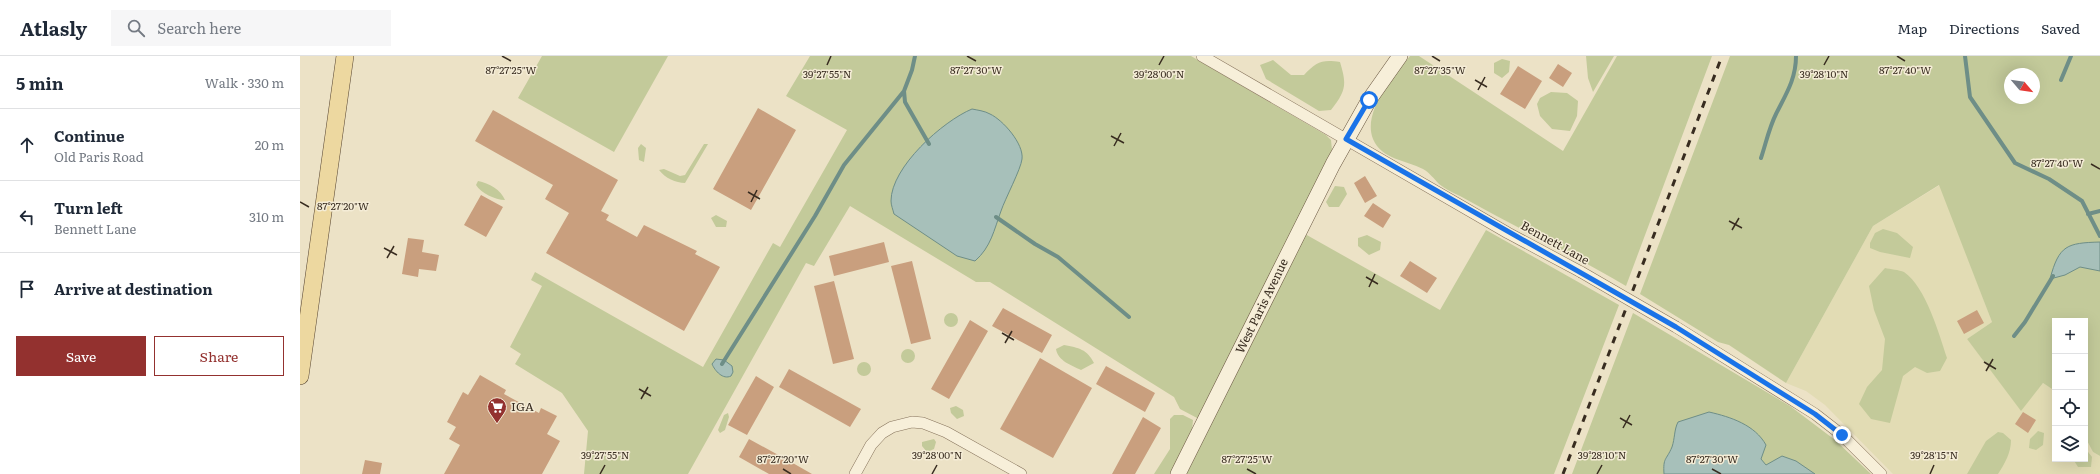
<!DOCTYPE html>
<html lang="en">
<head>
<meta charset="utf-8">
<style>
  :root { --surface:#fff; --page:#f6f6f7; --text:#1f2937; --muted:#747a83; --line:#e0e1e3; --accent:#93312f }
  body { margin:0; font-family:Literata,serif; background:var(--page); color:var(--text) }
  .controls { position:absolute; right:12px; bottom:12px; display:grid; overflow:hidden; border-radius:0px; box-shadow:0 4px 16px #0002 }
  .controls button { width:36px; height:36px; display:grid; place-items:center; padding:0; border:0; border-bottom:1px solid var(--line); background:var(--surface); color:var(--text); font:20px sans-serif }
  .compass { position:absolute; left:1704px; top:12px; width:36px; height:36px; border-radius:50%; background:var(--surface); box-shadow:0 4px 16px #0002; rotate:119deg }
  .stop { position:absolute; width:12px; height:12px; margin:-9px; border:3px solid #1a73e8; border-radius:50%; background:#fff }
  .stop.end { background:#1a73e8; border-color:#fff; box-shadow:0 1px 4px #0008 }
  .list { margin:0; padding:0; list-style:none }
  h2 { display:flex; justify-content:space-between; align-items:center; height:52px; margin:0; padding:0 16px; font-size:17px }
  h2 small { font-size:13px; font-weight:400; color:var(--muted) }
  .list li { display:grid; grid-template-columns:26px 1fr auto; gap:12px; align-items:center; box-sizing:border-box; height:72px; padding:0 16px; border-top:1px solid var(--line) }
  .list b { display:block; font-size:15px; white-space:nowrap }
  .list p { margin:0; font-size:13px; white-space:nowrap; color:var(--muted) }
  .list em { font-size:13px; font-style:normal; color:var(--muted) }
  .actions { display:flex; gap:8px; padding:12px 16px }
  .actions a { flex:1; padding:9px 0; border:1px solid var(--accent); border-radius:0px; text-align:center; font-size:14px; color:var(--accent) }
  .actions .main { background:var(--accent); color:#fff }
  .icon { flex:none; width:22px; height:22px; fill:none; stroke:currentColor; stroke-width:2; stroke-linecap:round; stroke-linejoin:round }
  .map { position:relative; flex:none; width:1800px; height:418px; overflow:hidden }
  header { display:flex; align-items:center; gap:24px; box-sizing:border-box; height:56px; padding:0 20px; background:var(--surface); border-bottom:1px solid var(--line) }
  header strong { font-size:19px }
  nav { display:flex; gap:22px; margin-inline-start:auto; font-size:14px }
  .search { width:280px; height:36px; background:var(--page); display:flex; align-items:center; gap:10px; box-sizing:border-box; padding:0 14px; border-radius:0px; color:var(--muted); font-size:15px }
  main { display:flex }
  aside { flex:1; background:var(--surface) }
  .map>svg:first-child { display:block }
  .farmland { fill:#e2dcb4 }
  .green { fill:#c3ca9a; fill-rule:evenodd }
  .water { fill:#a7c0ba; stroke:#6e8e87 }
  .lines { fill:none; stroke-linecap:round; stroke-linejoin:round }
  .stream { stroke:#6e8e87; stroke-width:4 }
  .building { fill:#c99f7e }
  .street-casing { stroke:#87745d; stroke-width:12 }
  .secondary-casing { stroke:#695640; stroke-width:16 }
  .primary-casing { stroke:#554331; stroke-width:18 }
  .street { stroke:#f7efd9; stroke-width:11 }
  .secondary { stroke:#f7efd9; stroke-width:15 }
  .primary { stroke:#edd8a0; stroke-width:17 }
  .rail { stroke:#382c20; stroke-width:3; stroke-dasharray:7 7; stroke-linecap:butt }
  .street-bridge-casing { stroke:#87745d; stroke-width:12; stroke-linecap:butt }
  .street-bridge { stroke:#f7efd9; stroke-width:11 }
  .route { stroke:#1a73e8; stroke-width:5 }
  .ticks { fill:none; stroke:#382c20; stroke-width:1.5 }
  .labels { text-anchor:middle; stroke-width:3; stroke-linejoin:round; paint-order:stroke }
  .street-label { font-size:12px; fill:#382c20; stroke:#f4ecd6 }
  .poi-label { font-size:12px; fill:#382c20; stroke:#f4ecd6; text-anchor:start }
  .ticks-label { font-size:10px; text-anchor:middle; fill:#382c20; stroke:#f4ecd6; stroke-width:3; stroke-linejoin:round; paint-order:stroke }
</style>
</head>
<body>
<header>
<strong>Atlasly</strong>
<div class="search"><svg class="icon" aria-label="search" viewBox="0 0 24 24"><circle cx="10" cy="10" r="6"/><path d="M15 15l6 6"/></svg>Search here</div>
<nav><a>Map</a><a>Directions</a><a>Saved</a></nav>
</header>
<main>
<aside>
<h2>5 min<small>Walk · 330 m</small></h2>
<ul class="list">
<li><svg class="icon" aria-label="ahead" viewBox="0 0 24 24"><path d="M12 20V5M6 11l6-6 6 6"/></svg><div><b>Continue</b><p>Old Paris Road</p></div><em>20 m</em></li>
<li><svg class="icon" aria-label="left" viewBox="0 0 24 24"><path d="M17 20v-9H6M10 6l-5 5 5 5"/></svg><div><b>Turn left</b><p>Bennett Lane</p></div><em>310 m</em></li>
<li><svg class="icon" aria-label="arrive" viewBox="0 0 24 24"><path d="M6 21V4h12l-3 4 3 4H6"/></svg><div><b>Arrive at destination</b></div></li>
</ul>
<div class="actions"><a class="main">Save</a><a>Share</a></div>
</aside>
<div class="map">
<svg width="1800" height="418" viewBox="0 0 1800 418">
  <rect width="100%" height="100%" fill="#ece2c6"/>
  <!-- farmland -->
  <path class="farmland" d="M1640,129L1692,266L1667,283L1721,354L1743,327L1755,335V403H1785V381L1793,396L1800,400V418H1593L1525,349L1506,335L1486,327L1573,170Z"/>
  <!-- green -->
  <path class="green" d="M242,0H368L314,96L218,42Z
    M510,0H891L1026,79L1031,84L1032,94L899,363L880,353L874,341L690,226H676L550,150L514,210L506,207L388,418H284L288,375L262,337L215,308L221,298L210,291L242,230L231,224L235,216L403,311L473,187L480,191L547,74L486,40Z
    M1110,0H1119L1263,95L1317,0H1412L1326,230C1272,198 1215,171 1160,140C1153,137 1145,133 1139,128C1134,123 1130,117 1123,113C1106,104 1082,104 1073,83C1062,56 1094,19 1110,0Z
    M1286,0H1314L1293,36L1288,22Z
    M1430,0H1800V400L1793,396L1785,381V265H1755V335L1743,327L1721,355L1667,283L1692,266L1639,129L1573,170L1486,327L1429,289L1418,286L1340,238ZM1710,18H1734V42H1710Z
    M1202,3L1210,5L1209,16L1202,22L1194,17V7Z
    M973,4L991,19H1004C1016,6 1022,3 1040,6C1047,29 1046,35 1031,54L1019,55L966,23L960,9Z
    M1251,36L1267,37L1278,45L1277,60L1270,75L1252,73L1240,60L1237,48L1240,42Z
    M341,88L346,92L344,106L339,104L338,92Z
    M404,88H408L385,127C376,127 365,122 359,114L364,113L380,120L385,119Z
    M178,125C189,127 201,134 205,144C195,144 181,137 176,129Z
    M1035,130L1044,131L1047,138L1039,151H1029L1026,146Z
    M416,159L427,165L426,171H416L411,162Z
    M1583,173L1597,177L1613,191L1610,202L1580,196L1570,192V187L1575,177Z
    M1186,174L1319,249L1254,418H886L1005,178L1140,254Z
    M1067,179L1081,186L1080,194L1069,199L1058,190V182Z
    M1585,212C1590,213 1599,214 1604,216C1626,231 1639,278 1647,302L1640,315L1627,317L1615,311L1603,320L1590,367L1571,363L1559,348L1567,331L1582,314L1585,283L1574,254L1569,230Z
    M1333,257L1490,350L1535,384L1571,418H1272Z
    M644 264a7 7 0 1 1 14 0a7 7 0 1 1-14 0Z
    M764,289C779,292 787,293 794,307L781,314C771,309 758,305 756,293Z
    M601 300a7 7 0 1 1 14 0a7 7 0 1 1-14 0Z
    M557 313a7 7 0 1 1 14 0a7 7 0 1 1-14 0Z
    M656,350L663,354L664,360L657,363L651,357L650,352Z
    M428,357L429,361L425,374L420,377L418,374L424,359Z
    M874,359H883L893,364L892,374L870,418H854L870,393V363Z
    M1738,375L1744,377L1743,389L1736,394L1729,392L1730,383Z
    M1698,376L1703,377L1711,384C1711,397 1705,407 1698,418H1667L1686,385Z
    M634,383L636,386L634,393L627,396L622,390V386Z
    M1785,392L1792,401L1791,411H1778L1773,403H1785Z"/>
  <!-- water -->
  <path class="water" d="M672,53C677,54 685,55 690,58C703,64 724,88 722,103C721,113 705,143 701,155C694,174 691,191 675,205L657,200L594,158C593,154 591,149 591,145C591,111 643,65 672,53Z
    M1800,186V215L1780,211L1765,219L1750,223C1759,189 1767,187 1800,186Z
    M416,303L424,304L432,310L433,316L431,320C423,324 415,315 412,308Z
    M1409,356C1431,361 1455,369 1466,389L1461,403L1466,409L1482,400L1496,405L1515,418H1364C1363,401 1366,405 1372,391C1375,382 1374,374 1378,366Z"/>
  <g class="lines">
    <!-- stream -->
    <path class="stream" d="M615,0L612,14L604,35L605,46L629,88
      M1665,0L1670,41L1715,107L1749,123L1782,145L1800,180
      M1761,24L1771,0
      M1461,102C1466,87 1469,72 1476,58C1486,38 1496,23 1496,0
      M1788,158L1800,155
      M696,161L735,188L758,201L829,261
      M1714,280L1725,266L1753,220
      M422,308L515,160L544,109L604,35"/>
  </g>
  <!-- building -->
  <path class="building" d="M1258,8L1272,17L1263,31L1249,22Z
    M1218,10L1242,25L1225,53L1200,38Z
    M458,52L496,74L451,154L413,133Z
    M193,54L318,124L301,155L309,159L306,164L337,181L344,169L397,195L395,198L420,211L384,275L246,197L269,157L245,143L253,129L175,85Z
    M1065,120L1077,140L1065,147L1054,127Z
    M181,139L203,151L186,181L164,169Z
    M1073,147L1091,159L1083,172L1064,160Z
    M108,182L124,184L122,196L139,199L136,215L119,213L118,221L102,218Z
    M584,186L589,206L534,220L529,200Z
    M612,205L631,283L611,288L591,210Z
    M1110,205L1137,222L1127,237L1100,220Z
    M534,225L554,303L533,308L514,230Z
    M703,252L752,279L742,297L692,270Z
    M1677,254L1684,267L1664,278L1657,265Z
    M670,264L688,275L649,343L631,333Z
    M740,302L792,332L753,402L700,373Z
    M806,310L855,337L845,356L796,328Z
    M489,313L561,353L550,371L479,331Z
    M180,319L206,334L204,338L239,357L241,352L257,360L247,378L260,385L242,418H144L160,389L149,383L156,371L147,366L163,336L168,339Z
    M456,320L474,331L447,379L428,369Z
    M1723,356L1736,364L1728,377L1715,368Z
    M843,361L861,372L835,418H812Z
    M449,383L491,406L512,418H469L439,401Z
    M65,404L82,407L80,418H62Z"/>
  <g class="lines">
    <defs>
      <path id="street" d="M902,0L1208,177L1281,216
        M1376,271L1515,358L1542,379L1581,418
        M555,418L571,389L582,377L592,371L612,366L623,367L646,376L721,418"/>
      <path id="secondary" d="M878,418L1033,108L1069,44L1100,0"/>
      <path id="primary" d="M0,320L45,0"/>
    </defs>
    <!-- street casing -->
    <use href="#street" class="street-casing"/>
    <!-- secondary casing -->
    <use href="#secondary" class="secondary-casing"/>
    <!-- primary casing -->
    <use href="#primary" class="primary-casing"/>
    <!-- street -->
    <use href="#street" class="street"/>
    <!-- secondary -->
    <use href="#secondary" class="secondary"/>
    <!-- primary -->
    <use href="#primary" class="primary"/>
    <!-- rail -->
    <path class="rail" d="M1263,418L1422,0"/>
    <defs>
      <path id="street-bridge" d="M1281,216L1376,271"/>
    </defs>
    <!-- street-bridge casing -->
    <use href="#street-bridge" class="street-bridge-casing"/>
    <!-- street-bridge -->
    <use href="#street-bridge" class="street-bridge"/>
  </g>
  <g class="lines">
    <!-- route -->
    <path class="route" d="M1069,44L1046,83L1376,271L1515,358L1542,379"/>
  </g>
  <!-- ticks -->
  <path class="ticks" d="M202,0L211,5M667,0L676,5M1132,0L1140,5M1597,0L1605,5M527,9L531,0M859,9L864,0M1524,9L1529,0M1175,24L1187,31M1178,34L1185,21M811,80L824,87M814,90L821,77M1791,108L1800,113M448,136L460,143M0,146L9,151M451,146L457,134M1429,165L1442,172M1432,174L1439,162M84,192L97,199M87,202L94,190M1066,221L1078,228M1069,231L1075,218M702,277L714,284M705,287L712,275M1684,306L1696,313M1686,315L1693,303M339,333L351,340M341,343L348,331M1320,362L1332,369M1323,372L1330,359M483,413L491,418M947,413L956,418M1412,413L1421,418M300,418L305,409M632,418L637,409M1297,418L1302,409M1630,418L1634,409"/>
  <!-- icons -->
  <defs>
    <symbol id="supermarket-pin" viewBox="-11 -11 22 30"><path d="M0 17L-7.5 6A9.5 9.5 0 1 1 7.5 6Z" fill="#93312f" stroke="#f4ecd6"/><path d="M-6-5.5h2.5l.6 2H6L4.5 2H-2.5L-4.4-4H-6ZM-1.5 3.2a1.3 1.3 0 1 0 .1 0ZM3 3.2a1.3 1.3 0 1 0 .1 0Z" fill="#fff"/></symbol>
  </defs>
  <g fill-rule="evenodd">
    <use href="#supermarket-pin" x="186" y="340" width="22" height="30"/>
  </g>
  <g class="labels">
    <!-- street labels -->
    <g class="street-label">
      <text transform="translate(1255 187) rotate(29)" y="4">Bennett Lane</text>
      <text transform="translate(962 250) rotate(-64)" y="4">West Paris Avenue</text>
    </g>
    <!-- poi labels -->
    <g class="poi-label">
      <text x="211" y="355">IGA</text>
    </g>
  </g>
  <g class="ticks-label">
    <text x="211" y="18">87°27'25"W</text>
    <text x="676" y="18">87°27'30"W</text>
    <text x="1140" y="18">87°27'35"W</text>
    <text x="1605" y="18">87°27'40"W</text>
    <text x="527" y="22">39°27'55"N</text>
    <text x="859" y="22">39°28'00"N</text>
    <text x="1524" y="22">39°28'10"N</text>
    <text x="1757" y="111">87°27'40"W</text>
    <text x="43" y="154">87°27'20"W</text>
    <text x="305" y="403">39°27'55"N</text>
    <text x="637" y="403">39°28'00"N</text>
    <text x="1302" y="403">39°28'10"N</text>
    <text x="1634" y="403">39°28'15"N</text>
    <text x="483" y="407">87°27'20"W</text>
    <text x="947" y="407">87°27'25"W</text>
    <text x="1412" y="407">87°27'30"W</text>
  </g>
</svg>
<div class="controls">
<button>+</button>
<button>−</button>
<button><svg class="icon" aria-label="locate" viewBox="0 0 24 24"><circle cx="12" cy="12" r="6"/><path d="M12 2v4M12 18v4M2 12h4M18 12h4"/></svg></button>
<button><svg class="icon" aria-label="layers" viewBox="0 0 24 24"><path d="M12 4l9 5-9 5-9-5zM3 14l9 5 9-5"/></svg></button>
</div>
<svg class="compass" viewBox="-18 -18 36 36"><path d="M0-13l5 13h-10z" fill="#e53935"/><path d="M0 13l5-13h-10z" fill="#747a83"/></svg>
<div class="stop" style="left:1069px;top:44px"></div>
<div class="stop end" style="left:1542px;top:379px"></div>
</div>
</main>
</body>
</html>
